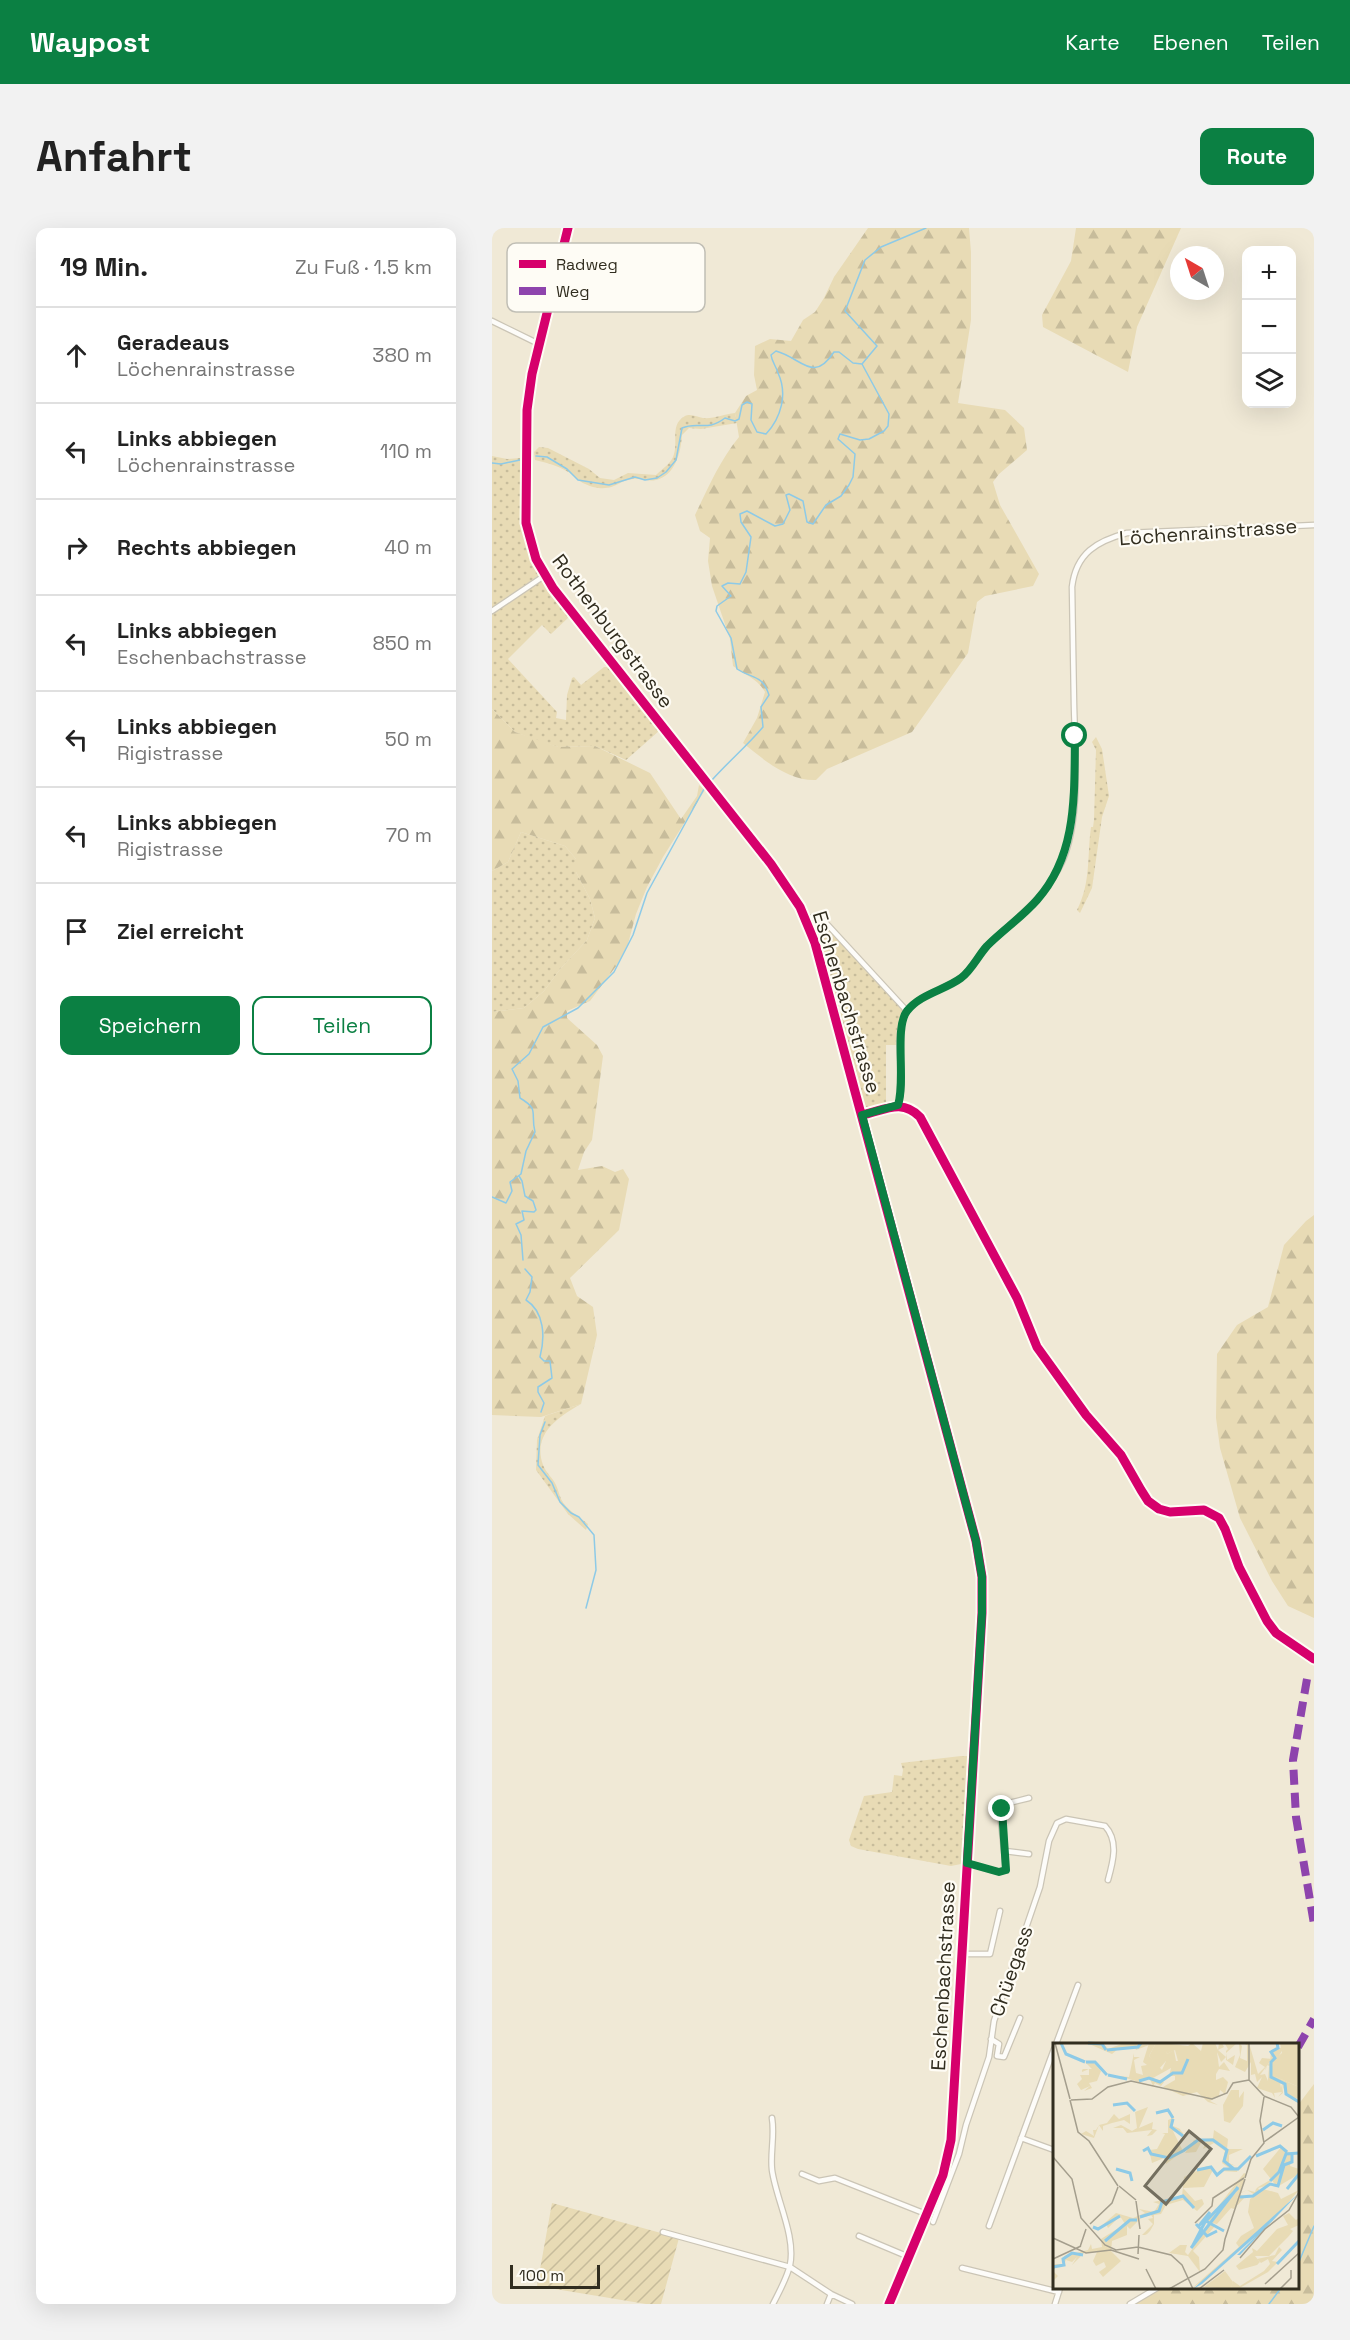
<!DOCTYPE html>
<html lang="de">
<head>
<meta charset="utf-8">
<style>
  :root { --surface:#fff; --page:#f2f2f2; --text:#222; --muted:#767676; --line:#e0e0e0; --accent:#0b8043 }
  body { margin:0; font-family:"Space Grotesk",sans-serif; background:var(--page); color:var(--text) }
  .controls { position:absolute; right:18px; top:18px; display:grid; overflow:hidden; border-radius:12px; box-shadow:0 6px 24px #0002 }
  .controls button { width:54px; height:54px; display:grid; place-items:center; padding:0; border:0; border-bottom:2px solid var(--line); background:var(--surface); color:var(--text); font:30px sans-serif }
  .compass { position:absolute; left:678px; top:18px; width:54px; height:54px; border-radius:50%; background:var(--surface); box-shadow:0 6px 24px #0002; rotate:321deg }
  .scale { position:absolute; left:18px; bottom:15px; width:90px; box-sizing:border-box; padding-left:6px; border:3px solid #312d1f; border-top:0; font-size:16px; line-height:21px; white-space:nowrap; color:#312d1f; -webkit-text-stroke:4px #fefcf5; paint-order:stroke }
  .stop { position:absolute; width:18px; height:18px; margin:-14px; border:4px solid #0b8043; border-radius:50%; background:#fff }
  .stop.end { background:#0b8043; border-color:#fff; box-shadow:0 2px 6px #0008 }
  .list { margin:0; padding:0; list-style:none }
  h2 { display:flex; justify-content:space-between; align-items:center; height:78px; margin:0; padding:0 24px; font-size:26px }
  h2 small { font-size:20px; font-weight:400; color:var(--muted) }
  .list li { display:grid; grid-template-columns:39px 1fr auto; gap:18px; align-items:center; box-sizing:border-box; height:96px; padding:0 24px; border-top:2px solid var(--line) }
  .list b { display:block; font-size:22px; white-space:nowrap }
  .list p { margin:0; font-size:20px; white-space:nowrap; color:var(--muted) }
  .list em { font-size:20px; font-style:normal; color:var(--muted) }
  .actions { display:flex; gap:12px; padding:18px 24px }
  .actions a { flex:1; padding:14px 0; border:2px solid var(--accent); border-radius:12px; text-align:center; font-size:21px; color:var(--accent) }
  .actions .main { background:var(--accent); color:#fff }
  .icon { flex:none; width:33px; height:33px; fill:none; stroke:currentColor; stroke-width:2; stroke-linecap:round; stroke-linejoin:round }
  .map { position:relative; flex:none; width:822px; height:2076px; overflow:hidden; border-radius:12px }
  header { display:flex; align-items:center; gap:36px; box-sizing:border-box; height:84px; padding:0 30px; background:var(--accent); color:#fff }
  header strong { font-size:28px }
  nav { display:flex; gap:33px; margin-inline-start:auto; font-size:21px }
  .intro { display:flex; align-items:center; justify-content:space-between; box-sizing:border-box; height:144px; padding:0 36px }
  h1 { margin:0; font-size:42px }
  .button { padding:15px 27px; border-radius:12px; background:var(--accent); color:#fff; font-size:21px; font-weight:700 }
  main { display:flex; gap:36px; padding:0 36px }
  aside { flex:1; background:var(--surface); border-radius:12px; box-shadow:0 6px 24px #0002 }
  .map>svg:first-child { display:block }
  .grass { fill:url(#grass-dots) }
  .forest { fill:url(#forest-firs) }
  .garden { fill:url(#garden-furrows) }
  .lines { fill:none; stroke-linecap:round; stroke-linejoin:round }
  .stream { stroke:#8dcae7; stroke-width:1.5 }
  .minor-casing { stroke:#cbc5b6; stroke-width:7 }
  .tertiary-casing { stroke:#cbc5b6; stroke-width:8 }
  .minor { stroke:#fdfcf9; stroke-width:4.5 }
  .tertiary { stroke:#fdfcf9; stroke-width:6 }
  .quiet { stroke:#8e44ad; stroke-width:8; stroke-dasharray:15 8; stroke-linecap:butt }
  .cycleway-casing { stroke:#fefcf5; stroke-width:13 }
  .cycleway { stroke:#d6006c; stroke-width:9 }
  .route { stroke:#0b8043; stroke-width:8 }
  .labels { text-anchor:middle; stroke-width:4.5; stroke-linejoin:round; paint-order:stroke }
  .street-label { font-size:20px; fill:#312d1f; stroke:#fefcf5 }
  .inset-river { fill:none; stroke:#8dcae7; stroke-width:3 }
  .inset-road { fill:none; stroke:#a49e8d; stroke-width:1.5 }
  .view { fill:#746f5f; fill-opacity:0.15; stroke:#746f5f; stroke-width:3 }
  .inset-edge { fill:none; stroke:#312d1f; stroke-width:3 }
  .key { fill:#fefcf5; stroke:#c0beb5; stroke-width:1.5 }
  .key-label { font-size:16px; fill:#312d1f }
</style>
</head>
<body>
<header>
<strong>Waypost</strong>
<nav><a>Karte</a><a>Ebenen</a><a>Teilen</a></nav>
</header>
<div class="intro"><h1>Anfahrt</h1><a class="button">Route</a></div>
<main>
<aside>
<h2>19 Min.<small>Zu Fuß · 1.5 km</small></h2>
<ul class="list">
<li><svg class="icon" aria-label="ahead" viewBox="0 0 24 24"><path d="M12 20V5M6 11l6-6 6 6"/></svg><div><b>Geradeaus</b><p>Löchenrainstrasse</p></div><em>380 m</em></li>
<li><svg class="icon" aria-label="left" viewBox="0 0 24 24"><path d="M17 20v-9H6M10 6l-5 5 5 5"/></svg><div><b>Links abbiegen</b><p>Löchenrainstrasse</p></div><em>110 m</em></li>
<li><svg class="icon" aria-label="right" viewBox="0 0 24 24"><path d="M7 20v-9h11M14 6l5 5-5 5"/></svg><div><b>Rechts abbiegen</b></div><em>40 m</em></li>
<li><svg class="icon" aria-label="left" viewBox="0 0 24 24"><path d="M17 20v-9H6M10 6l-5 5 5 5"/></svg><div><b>Links abbiegen</b><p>Eschenbachstrasse</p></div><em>850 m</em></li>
<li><svg class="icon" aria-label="left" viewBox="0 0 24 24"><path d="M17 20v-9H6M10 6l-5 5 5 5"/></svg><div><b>Links abbiegen</b><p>Rigistrasse</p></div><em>50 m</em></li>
<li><svg class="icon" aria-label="left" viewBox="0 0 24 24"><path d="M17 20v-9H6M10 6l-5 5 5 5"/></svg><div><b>Links abbiegen</b><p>Rigistrasse</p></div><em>70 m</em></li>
<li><svg class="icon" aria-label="arrive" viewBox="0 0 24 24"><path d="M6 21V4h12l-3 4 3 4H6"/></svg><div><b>Ziel erreicht</b></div></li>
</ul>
<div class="actions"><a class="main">Speichern</a><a>Teilen</a></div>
</aside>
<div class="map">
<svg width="822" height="2076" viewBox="0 0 822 2076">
  <defs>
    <pattern id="grass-dots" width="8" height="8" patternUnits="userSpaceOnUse" patternTransform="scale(1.5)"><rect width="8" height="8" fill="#e8dbb5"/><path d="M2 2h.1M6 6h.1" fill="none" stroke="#c7bc9b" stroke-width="1.8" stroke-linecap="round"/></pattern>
    <pattern id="forest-firs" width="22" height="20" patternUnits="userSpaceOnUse" patternTransform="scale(1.5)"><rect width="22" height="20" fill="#e8dbb5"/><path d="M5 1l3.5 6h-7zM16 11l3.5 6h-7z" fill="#c7bc9b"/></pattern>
    <pattern id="garden-furrows" width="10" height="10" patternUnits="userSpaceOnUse" patternTransform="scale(1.5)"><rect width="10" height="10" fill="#e8dbb5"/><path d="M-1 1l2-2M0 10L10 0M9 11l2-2" fill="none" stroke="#c7bc9b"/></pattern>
  </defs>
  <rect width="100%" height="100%" fill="#f0e9d6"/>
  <!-- grass -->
  <path class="grass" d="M243,185L245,195L209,201L197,200L190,207C189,224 183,248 164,252C156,254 149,250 141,251C126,252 123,264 101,259C92,256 88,254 82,248C71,239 56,235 43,232L42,224L47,219L56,220L97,241L108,250L122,252L136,245L164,247C170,241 180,235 182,226C186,213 178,196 193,188C198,185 206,189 211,190C222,191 232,186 243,185Z
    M0,228L15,231L28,230C28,271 26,310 47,347L0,381Z
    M50,352L77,389L59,406L50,397L16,431L65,484L64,490L74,492L75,467L80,450L82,449L89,457L112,439H117L167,503L134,532L103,518L66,519L46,513L23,504L0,481V385Z
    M604,509L610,521L617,568L610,589L600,660L588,685L585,682C599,655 595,628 599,599H601L602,592L604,522L600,514Z
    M29,604L73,618L84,631V644L98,671L103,690L95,712L69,740L52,763L32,780L0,784V643L16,634Z
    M324,694L334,697L411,782L408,817H394V879L376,883L372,881L321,699Z
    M89,1176C66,1189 40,1206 51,1237C54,1245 61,1250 64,1257C66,1261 67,1266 69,1271C74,1281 87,1289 96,1296L94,1302L76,1286L44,1242L45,1212L53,1188Z
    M469,1528H475L479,1532L469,1636L459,1638L366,1621L359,1618L357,1612L372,1568L400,1564L402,1547L410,1548L411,1542L409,1535Z"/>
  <!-- forest -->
  <path class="forest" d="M376,0H477L479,24V92L466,175L513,182L532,200L535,222L507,246L501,254L508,277L547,346L541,358L493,368L485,374L476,425L420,504L335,541L324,552C296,553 272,532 251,515L265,490L273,464C266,451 253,447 241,438L238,411L220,358L216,333L218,310L208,303L203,287C216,260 228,232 247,209L243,185L254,168L265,162L262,147L263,118L278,111L299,113L311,92L323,84L332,70L342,49Z
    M584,0H689L645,99L636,144L551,99L550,87L579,33Z
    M0,481L23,504L66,519L103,518L158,545L189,591L205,568L207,557L213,562L171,629L155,659L144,686L136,716L125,737L98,773L75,783V790L105,817L111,828L100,912L92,924L86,942L110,938L123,944L131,941L137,951L127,1002L78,1050L85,1068L101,1079L105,1107L89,1176L49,1189L0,1187V784L32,780L52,763L69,740L95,712L103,690L98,671L84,644V631L73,618L29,604L16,634L0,643Z
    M822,987V1390L796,1378L780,1353L748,1290L728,1220L724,1190L725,1126L745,1097L776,1079L792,1017L814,993Z
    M822,1856V2076H642L667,2060H806V1877Z"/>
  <!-- garden -->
  <path class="garden" d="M60,1975L187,2010L169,2076H154L45,2058Z"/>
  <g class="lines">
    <!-- stream -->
    <path class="stream" d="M44,228L55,229L75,241L86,252L117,257L143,249L153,252L165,250L174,244L184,232L190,200C206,193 215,204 233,190L243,193L247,191L250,177L255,174L260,176L259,192L265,204L274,206C289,190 296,166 286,145C284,138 280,134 279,127L284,123C310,130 321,156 342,124H347L361,135L370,136
      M0,235L9,236L28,232
      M220,552C236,534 255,518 271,499L269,479L277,467C270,446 260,451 245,441L239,410L224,383L225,378L239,368L230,358L236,355L248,356L254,344L259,309L249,294L248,286L255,283L283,298L291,296L298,282L294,267L297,266L311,273L315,294L321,296L334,277L349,268L357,257L361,249L363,226L346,211L348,206L368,212L377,211L392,203L396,198L397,186L370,136L385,118L353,83L373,32L389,19L434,0
      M27,948L30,953L33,968L41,973L44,982L42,984L30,983L32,992L24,996L29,1007L31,1032
      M0,969L14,975L20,963L18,954L29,946L34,923L43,904C38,884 48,882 28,870L26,853L20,841L37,826L51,799L86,780L122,744L141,707L155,665L212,561
      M33,1041L40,1049L38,1064L34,1072C53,1084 53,1110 48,1129L52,1133H58L60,1150L46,1159V1164L52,1175L49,1184
      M53,1194L48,1207L46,1237L60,1255L68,1274L79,1285L87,1289L102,1307L104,1342L94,1380
      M806,2036L822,1998
      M777,2076L789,2060"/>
    <defs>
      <path id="minor" d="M0,93L47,116
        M0,383L52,348
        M314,691L325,688L334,695L415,783
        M370,887L406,877C415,849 402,817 411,791C418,769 452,762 469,750C479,742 486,727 495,718C524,690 552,672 570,634C589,593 583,522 582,477C581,437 581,398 580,359C584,325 605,313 635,305L822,297
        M513,1623L537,1626
        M475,1635L507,1644L514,1642L508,1583L517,1575L537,1570
        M470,1726H498L508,1683
        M499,1811L507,1816L505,1828L512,1829L528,1790
        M564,1816L586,1757
        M280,1890C283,1908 278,1925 280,1942C284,1971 304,2008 298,2037C295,2050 287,2064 281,2076
        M529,1910L562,1922
        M310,1946L327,1953L343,1950L434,1986
        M441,1994L467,1926L474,1897L497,1829L502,1793L548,1659L557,1613L565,1595L574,1591L613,1598C627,1613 621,1634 616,1652
        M497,1998L562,1821
        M171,2004L298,2039L339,2066L360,2076
        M367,2008L417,2029
        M470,2040L567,2064
        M335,2076L339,2066
        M563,2076L568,2060
        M638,2076L665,2060"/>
      <path id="tertiary" d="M76,0L40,146L35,182L34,295L44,331L61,360L279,636L308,679L323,715L484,1313L490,1349V1385L459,1912L451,1947L397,2076"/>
    </defs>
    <!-- minor casing -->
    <use href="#minor" class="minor-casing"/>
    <!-- tertiary casing -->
    <use href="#tertiary" class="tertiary-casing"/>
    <!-- minor -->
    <use href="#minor" class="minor"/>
    <!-- tertiary -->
    <use href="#tertiary" class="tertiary"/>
    <!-- quiet -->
    <path class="quiet" d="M815,1451L801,1532L804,1589L822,1696
      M806,1819L822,1791"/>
    <defs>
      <path id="cycleway" d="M76,0L40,146L35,182L34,295L44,331L61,360L279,636L308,679L323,715L484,1313L490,1349V1385L459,1912L451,1947L397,2076
        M370,887C393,882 410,870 428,889L525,1070L545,1119L594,1187L629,1227L649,1262L656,1273L667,1281L678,1284L712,1282L727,1290L733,1301L747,1339L775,1393L784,1405L822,1431"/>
    </defs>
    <!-- cycleway casing -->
    <use href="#cycleway" class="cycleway-casing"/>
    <!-- cycleway -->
    <use href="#cycleway" class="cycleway"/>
  </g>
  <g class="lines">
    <!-- route -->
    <path class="route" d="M510,1581L514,1642L507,1644L475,1635L490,1385V1349L484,1313L370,887L406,877C414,852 402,800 415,783C428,766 453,762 469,750C479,743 486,728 495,718C511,702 530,689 545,672C586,626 582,565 583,508"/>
  </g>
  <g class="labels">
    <!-- street labels -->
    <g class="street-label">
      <text transform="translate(716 304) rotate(-4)" y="7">Löchenrainstrasse</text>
      <text transform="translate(121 403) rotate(53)" y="7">Rothenburgstrasse</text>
      <text transform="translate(355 774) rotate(73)" y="7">Eschenbachstrasse</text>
      <text transform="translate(519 1743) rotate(-71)" y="7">Chüegass</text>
      <text transform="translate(451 1748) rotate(-87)" y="7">Eschenbachstrasse</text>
    </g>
  </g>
  <!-- overview -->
  <g transform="translate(561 1815)">
    <rect width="246" height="246" fill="#f0e9d6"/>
    <path d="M96,0H103L96,13L109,27L113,18H125L122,7L114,11L110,0L135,3L139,0L148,8L150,0H162L165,7L166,0H169L171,4L165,7L173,14V8L175,6L172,1L184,0L173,10L174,17L182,12L180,22L173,17V14L168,19L164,9L166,24L171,19L177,28L166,26L163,31V37L170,34L175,39L172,51L167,47L166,53L157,58L165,62L155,59L144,49L130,53L110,44L122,37V33H116L118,25L100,35L111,39L108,43L102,40L100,43L96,34L86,39L66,33V28V33L76,34L81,10V14H87L81,17L83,30L90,32L88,23L94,22L90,19ZM186,0L189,3L187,15L194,18V2L190,0H196L205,31L212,24L206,20L209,15L219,16L207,32L212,31L215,38L216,23L219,24L217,37L227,40L228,45L229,41L230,50L225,54L229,49L221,50L222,55L219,50L204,45L209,34L204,39L202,31L198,32V19L192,29L182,24L187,12ZM227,0L245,1L246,44L223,34L218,19L229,10ZM32,19L41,20L48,28L44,38L36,40L39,45L31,48L37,43L28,47L24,41L29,36L27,32H36V26L29,29V27L30,26H39ZM191,130L193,131L187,150L194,147L202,149L203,146L205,144L219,136L214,142L218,141L222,142L223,144H225H223L217,141L210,146L213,143L205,145L208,149L202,152L194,147L186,151L192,154L181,166L178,165L164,181L159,180L189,138L157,179L154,178ZM157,181L163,182L140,208L146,214L147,229L135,213L116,210L127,202H134L132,209L135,212ZM226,204L229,207L219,218L225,219L215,229L185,246H178L180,238L187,243L211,228L217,221L215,216L208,220L204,216L222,212Z" fill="#e8dbb5"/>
    <path d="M34,0H50L55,6L71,0L96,2L83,7L82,4L65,6L59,11ZM103,0L112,1L114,11L121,7L123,18L131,19L124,22L113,18L106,26L96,13ZM231,4L226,13L219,17V23L225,22L223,34L246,44V55L240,56L244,58L243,59L232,50L229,41L215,38L219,24L214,22L213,26L212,27L214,22L217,20L218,7ZM178,47H186V55L191,48L190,63L177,80L171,78L170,62ZM95,64L86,85L100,79L99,86L104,87L99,92L94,93L99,87L74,90L70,85H60L68,82L79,88L84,85L82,69ZM117,67L121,75L118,82L127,86L128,88L130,90V92L120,88L130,108L113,121L111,115L99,120L96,107L90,108L104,106L112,91L109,90H115V77L120,75L117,68L110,69H102ZM61,71L66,76L77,71V81L71,77L59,80L50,83V88L46,82L41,95L28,91L33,88L41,93L40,87H43L46,82L54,80ZM161,87L175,96L174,106H190L176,112V120L183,123L176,121L177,125L186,124L184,129L168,128L176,125L169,120L172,108L161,100L150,106L153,99L149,98L143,109L132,110L141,97L160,95ZM229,103L239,112L237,123L246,126V131L224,144L210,126ZM154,123L160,127L151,144L130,145L142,158L149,156L151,161L144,168L130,157L113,162L108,171L101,172V181L97,188L94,191L92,192H89L100,181L95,176L100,175L98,172L88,175L77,186L74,183V192L59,198L58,208L68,218L50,234L46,229L53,224L51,219L43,223L40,218L44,209L31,210L19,222L24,214L19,219L13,217L11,222H4L0,228L5,233L0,238V223L2,221H11V213L35,207L38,201L39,206L49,204L48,196L72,181L67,173L55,185L53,181L45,186L39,184L45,186L63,170L80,175L92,170L86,166L101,169L106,161L100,159L129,153L131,134ZM210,146L225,150L228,156L246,147L228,168L151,237L138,246L186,204L183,200L188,193L201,185L195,169L197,156ZM236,170L243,177L246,175V182L237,186L240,188L235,194L216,213H202L207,219L204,222L186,227L183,223L200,209L199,205L204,208L224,186L235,182L230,173ZM172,228L180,239L178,246L151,244Z" fill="#e8dbb5"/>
    <path d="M246,150L187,212H184L203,193L149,241L140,246Z" fill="#8dcae7"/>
    <path class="inset-river" d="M8,0L13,11L32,19M35,0L49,1L53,7M224,0L225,5L218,9L222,15L218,19V34L232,41L233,51L246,59M54,7L85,4L88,0M33,19H42L54,32M55,32L74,36M86,38L96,35L107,39L120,30H129L135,16M60,62L74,60L82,68M103,70L115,67L120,75M120,76L118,84L130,93M210,87L220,80L229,83M90,108L95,105L98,111L116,115L130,108M130,108L145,97H160L174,107L171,118L181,126M203,113L227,103L234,109M63,126L77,130L79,138M144,127L158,124L164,132L171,126H185L198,113M217,138L226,129L233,111L246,110M234,146L246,131M187,154L200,153L217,141L225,143L231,122L239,119V112M87,174L106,168L109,159L130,153L141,165M151,177L171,188M143,181L154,193L164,188M40,184L45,186L67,173M145,184L157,169M52,198L77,177H84M139,204L152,179L185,145M138,205L185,144M224,221L246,198M0,224L11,222L10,216L19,210L30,212"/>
    <path class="inset-road" d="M2,0L17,56M196,0V37L211,53M211,53L238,64L246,74M17,57L25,89L36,98L65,143M18,57L39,56L55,44L78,38L159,56L174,50L180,40L196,37M211,99L246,74M0,114L19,136L28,175L52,202L63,207L85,204L118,212L129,222L140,246M198,116L211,100L207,78L211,54M192,135L198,116M66,143L83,157M83,158L87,186M142,180L159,163L160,155L191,135M37,181L59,160L65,144M0,195L33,210L58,207L86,216M172,196L192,136M27,204L33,186M85,211L86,192M187,215L212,186L236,167L246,149M0,216L28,203M93,226L103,246M212,241L246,210M116,246L152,226L170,207L172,196M146,246L171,227M227,246L238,235V227"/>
    <path class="view" d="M136,88L158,106L113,161L92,143Z"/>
    <rect width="246" height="246" class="inset-edge"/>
  </g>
  <!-- legend -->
  <rect x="15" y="15" width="198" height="69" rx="9" class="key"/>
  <rect x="27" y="32" width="27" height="8" fill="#d6006c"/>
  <rect x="27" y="59" width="27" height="8" fill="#8e44ad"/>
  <g class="key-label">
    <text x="64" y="42">Radweg</text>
    <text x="64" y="69">Weg</text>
  </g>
</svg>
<div class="controls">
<button>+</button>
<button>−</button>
<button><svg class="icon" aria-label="layers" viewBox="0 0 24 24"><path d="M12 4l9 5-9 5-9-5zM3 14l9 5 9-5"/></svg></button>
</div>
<svg class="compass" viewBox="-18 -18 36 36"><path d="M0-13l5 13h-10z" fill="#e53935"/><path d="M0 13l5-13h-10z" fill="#767676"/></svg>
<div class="scale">100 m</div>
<div class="stop" style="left:583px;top:508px"></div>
<div class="stop end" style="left:510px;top:1581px"></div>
</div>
</main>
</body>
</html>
